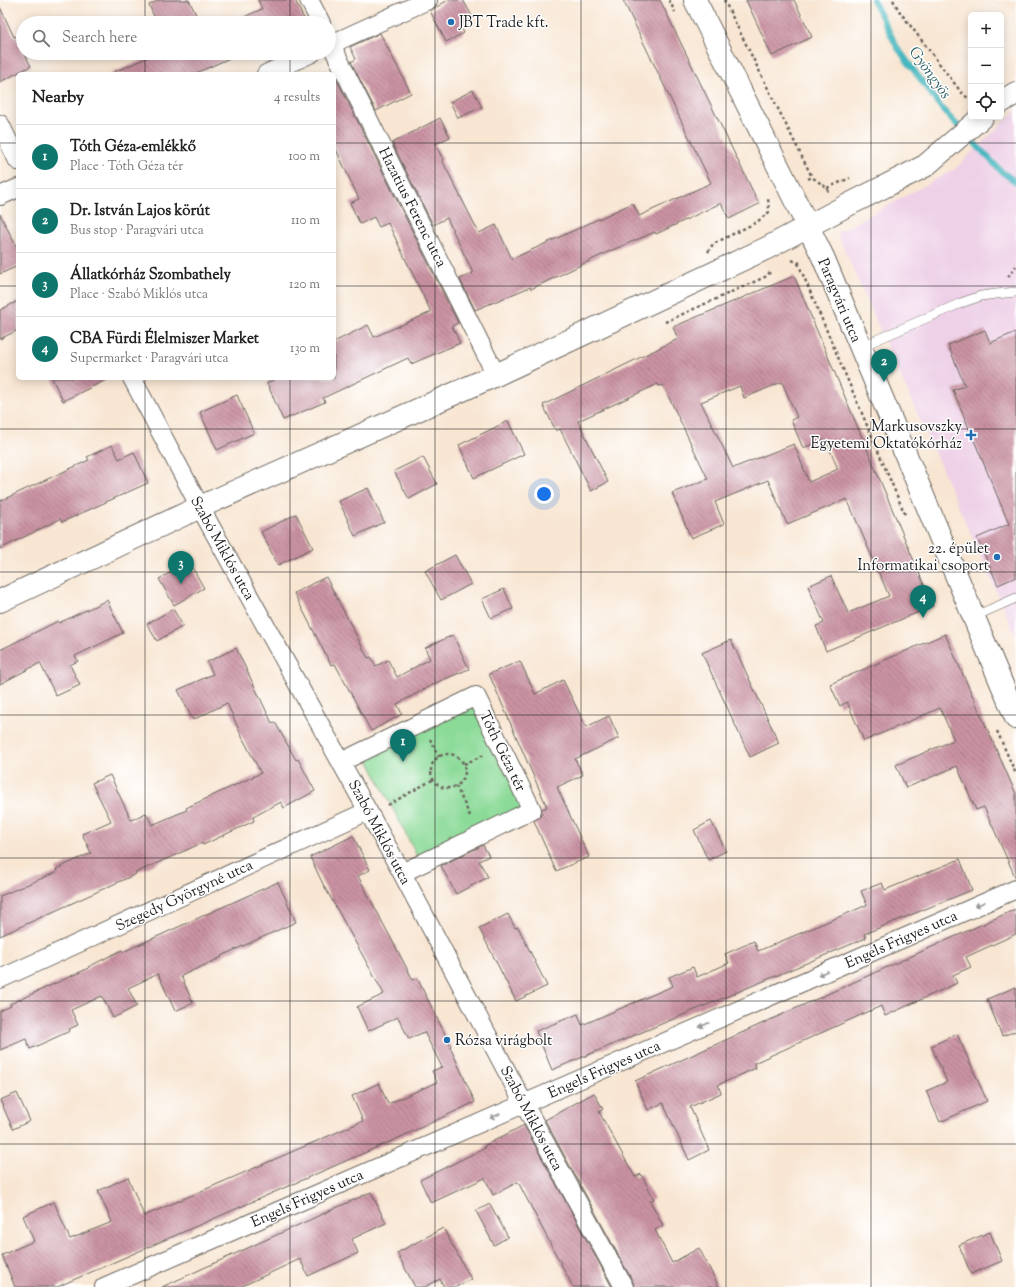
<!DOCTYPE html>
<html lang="en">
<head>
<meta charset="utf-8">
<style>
  :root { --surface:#fff; --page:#f2f2f2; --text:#222; --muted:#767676; --line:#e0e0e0; --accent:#0f766e }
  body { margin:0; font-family:"Sorts Mill Goudy",serif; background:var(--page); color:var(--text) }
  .controls { position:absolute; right:12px; top:12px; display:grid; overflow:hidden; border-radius:6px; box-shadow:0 2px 10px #0003 }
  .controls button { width:36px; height:36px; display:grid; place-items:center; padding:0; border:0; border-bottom:1px solid var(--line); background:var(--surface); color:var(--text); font:20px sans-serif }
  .you { position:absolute; left:544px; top:494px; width:14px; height:14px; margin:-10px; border:3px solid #fff; border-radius:50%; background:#1a73e8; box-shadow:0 0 0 6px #1a73e833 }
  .badge { display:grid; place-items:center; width:26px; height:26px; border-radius:50%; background:var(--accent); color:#fff; font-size:13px; font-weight:700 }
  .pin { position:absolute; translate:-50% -33px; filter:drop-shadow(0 1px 2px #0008) }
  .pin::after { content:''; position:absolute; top:21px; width:14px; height:12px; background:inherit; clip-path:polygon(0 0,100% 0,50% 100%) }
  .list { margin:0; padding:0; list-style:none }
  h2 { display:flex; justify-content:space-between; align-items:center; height:52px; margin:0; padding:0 16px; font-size:17px }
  h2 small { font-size:13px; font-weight:400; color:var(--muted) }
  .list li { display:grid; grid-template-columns:26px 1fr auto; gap:12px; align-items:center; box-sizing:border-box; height:64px; padding:0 16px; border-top:1px solid var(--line) }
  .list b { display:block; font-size:15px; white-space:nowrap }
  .list p { margin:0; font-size:13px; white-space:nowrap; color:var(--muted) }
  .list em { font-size:13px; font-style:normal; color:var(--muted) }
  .icon { flex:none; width:22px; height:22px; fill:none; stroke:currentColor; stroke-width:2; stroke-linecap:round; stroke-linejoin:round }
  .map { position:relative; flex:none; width:1016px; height:1287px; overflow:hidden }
  .search { position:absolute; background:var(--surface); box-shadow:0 2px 10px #0003; left:16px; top:16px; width:320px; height:44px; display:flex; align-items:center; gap:10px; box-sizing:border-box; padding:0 14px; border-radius:22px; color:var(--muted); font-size:15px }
  .panel { position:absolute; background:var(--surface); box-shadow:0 2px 10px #0003; left:16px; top:72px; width:320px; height:308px; border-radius:6px }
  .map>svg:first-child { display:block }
  .built { fill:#eed0e7 }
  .park { fill:#8bda98; stroke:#547b5a }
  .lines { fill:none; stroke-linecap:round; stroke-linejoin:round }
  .stream { stroke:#47b7bf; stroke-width:6 }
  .building { fill:url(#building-back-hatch); fill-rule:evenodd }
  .lane-casing { stroke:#69635c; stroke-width:10 }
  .street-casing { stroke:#69635c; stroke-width:20 }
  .secondary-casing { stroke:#69635c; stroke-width:24 }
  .path { stroke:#69635c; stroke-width:2.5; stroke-dasharray:3 3; stroke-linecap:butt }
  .lane { stroke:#fff; stroke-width:9 }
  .street { stroke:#fff; stroke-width:18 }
  .secondary { stroke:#fff; stroke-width:22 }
  .oneway { fill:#999 }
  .grid { fill:none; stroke:#1c1c1c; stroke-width:1; stroke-opacity:0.55 }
  .poi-dot { fill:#1f6fb2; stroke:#fff; stroke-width:1.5 }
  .labels { text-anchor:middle; stroke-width:3; stroke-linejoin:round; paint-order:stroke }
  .poi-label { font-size:15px; fill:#1c1c1c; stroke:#fff; text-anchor:start }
  .street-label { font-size:15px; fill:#1c1c1c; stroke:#fff }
  .water-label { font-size:16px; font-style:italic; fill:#2f6265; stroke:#fff }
</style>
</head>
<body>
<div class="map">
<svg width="1016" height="1287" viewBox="0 0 1016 1287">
  <defs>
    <pattern id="building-back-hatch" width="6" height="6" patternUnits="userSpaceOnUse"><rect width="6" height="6" fill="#ca93a3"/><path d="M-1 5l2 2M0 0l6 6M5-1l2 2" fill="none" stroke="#a37784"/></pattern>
  </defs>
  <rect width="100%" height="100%" fill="#fff"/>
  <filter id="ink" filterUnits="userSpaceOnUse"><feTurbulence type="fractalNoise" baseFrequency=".025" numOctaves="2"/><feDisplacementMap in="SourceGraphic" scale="8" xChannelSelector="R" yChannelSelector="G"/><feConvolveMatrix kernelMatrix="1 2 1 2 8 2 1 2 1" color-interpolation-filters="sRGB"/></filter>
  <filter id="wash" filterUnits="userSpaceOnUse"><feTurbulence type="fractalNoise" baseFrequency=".012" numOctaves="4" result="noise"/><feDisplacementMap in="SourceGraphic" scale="16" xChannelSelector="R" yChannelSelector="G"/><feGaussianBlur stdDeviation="0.9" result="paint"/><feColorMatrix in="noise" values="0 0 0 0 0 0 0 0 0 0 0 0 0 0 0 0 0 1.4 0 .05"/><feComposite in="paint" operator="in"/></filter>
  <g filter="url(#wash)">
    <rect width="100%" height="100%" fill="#f8e6d3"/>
    <!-- built -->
    <path class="built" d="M1016,110V636L837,233L955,169Z"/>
    <!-- park -->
    <path class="park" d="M474,699L528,807L420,862L365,754Z"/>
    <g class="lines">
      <!-- stream -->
      <path class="stream" d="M873,0L897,47L942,109L1002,172L1016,182"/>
    </g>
    <g id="blocks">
      <!-- building -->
      <path class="building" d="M159,0H189L200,23H157L149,5Z
        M258,0H295L306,23H230L262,9Z
        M448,0H463L473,18L460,25L464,33L446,42L430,11Z
        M623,0H660L759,204L729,219L721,203L656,234L655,232L610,251L531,289L530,287L475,310L460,279L473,273L447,218L433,225L392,143L440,118L450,137L435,144L443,159L442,160L479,233L496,225L512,259L633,203L639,216L711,183Z
        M746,0H794L812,37L772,56Z
        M0,7L14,37L16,36L23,53H24L31,66L0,82Z
        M380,33L411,93L376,111L351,62L356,59L350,47Z
        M158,53H241L194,74H110Z
        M334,74L458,323L452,326L460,343L411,364L408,358L323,398L325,402L283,420L267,383L278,378H334V342L368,325L374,337L431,312L388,223L379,227L374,217L360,224L350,203L359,199L334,145Z
        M473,90L482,107L458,118L450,102Z
        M0,214L18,250V266L0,274Z
        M794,276L933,606L826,651L816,626L824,623L808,586L831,576L848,613L889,596L847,499L787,524L768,480L715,502L724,524L691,538L672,493L708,479L663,385L659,386L658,384L578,421L608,482L591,491L560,429L556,431L543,405L678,339L673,327ZM782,382L797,417L791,420L803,448L825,439L838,469L809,482L794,444L733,468L701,402L740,386L744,398Z
        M18,301V330L0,339V310Z
        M985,330L990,343L1016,332V577L998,585L977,538L1009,524L953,390L965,386L948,345Z
        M52,378H110L63,401Z
        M237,395L254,433L217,450L200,412Z
        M508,421L524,454L474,478L459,445Z
        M112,445L119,459L134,452L148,483L62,522L60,519L0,549V501L89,460L87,457Z
        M423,457L437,484L409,499L394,471Z
        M368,488L384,522L355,536L339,501Z
        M296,514L313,548L278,565L261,532Z
        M455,555L471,584L441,600L425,571Z
        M189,562L204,588L174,605L159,579Z
        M326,577L368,658L371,657L376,666L388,660L397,677L430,659L425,648L453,635L469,669L440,681L397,704L402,714L371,731L335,664L331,665L294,593Z
        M504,589L513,609L491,618L482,599Z
        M107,600L123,633L75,656L78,661L70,665L80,685L56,696L40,663L0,684V650L58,621L59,623Z
        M173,609L183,626L157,641L147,624Z
        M945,634L1016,794V879L984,807L976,810L957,766L906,788L896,765L954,740L940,708L864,741L847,702L840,706L830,684Z
        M731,640L779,743L750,757L702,653Z
        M236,648L272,723L275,722L296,760L298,759L315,791L284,808L281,802L253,817L254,821L203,845L202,843L135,873L136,874L0,936V896L57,872L56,869L91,853L82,834L111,821L92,783L110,775L131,820L146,813L152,825L187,810L186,808L261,773L243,739L227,703L193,720L178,690L213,674L207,662Z
        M520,661L535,694L563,680L586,727L609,716L619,738L575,759L583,775L557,787L589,857L556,871L534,821L540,816L542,809L547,807L489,674Z
        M711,821L726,851L708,860L694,830Z
        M353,836L370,870L358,876L413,980L417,978L451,1046L450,1047L475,1102L403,1136L57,1287H15L2,1255L34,1241L23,1216L54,1202L70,1239L112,1222L98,1191L128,1177L144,1216L363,1121L352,1096L379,1083L388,1104L437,1082L432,1071L442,1067L424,1032L409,1039L398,1017L368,1031L357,1007L384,994L323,884L310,857Z
        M483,845L489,856L479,861L488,877L456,894L441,866Z
        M960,859L972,890L864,934L866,938L552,1070L536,1031L578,1014L582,1025L673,986L669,977L693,967L697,977L729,963L725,954L754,941L758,951L867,905L861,891L882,883L885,890Z
        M278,882L296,922L221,956L222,957L181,976L193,1003L175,1011L158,974L128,988L137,1006L113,1018L102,996L71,1010L78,1025L69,1029L70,1031L30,1049L26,1039L0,1050V1011L11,1006L10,1004L89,968L88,967L122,950L123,952Z
        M1016,909V934L966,957L971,967L953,975L957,983L885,1016L881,1006L754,1063L756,1068L718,1085L721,1093L690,1107L709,1150L689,1160L663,1103L648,1110L635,1081Z
        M508,914L515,928L518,927L547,986L516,1001L479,928Z
        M1016,987V1031L1002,1036L987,999Z
        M957,1034L987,1101L940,1122L926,1091L947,1082L931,1046Z
        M17,1093L30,1121L13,1129L0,1100Z
        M594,1093L603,1109L599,1112L635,1177L641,1174L654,1199L650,1201L663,1225L655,1230L672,1263L699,1248L719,1287H634L633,1282L545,1120Z
        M524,1125L612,1287H573L518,1182L493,1195L485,1178L431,1203L420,1180L485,1148L484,1146Z
        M371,1192L386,1223L352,1239L358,1253L308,1276L300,1259L240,1287H162Z
        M490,1204L508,1237L494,1245L476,1211Z
        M443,1228L471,1279L456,1287H444L440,1279L425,1287H415L397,1253Z
        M990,1232L1002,1261L971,1274L959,1245Z"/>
    </g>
  </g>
  <g filter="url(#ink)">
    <use href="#blocks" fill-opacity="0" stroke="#69635c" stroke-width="1"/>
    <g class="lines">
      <defs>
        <path id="lane" d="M860,347L961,303L981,296L996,294L1016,292
          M973,617L1016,598"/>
        <path id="street" d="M309,0L321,23
          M329,40L496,375
          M329,45L428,0
          M266,74L312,53
          M0,124L18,161
          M0,196L18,188
          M132,378L200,507L402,873L524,1104L624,1287
          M341,762L476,696L532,810L402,873
          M0,979L368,811
          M104,1287L1016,889"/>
        <path id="secondary" d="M695,0L789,188L823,257L1016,718
          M1001,102L1016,93
          M0,601L200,507L496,375L767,248L844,207L925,166L982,117"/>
      </defs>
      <!-- lane casing -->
      <use href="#lane" class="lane-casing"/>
      <!-- street casing -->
      <use href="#street" class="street-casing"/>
      <!-- secondary casing -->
      <use href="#secondary" class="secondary-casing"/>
      <!-- path -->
      <path class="path" d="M669,0L675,12
        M724,0L812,177
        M893,0L900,12L961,92L969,99
        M808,179L812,177L827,188L829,192
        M827,188L850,178
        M708,252L713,244L757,222L769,212L768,197
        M792,260L798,263L802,262
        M798,263L906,517
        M1008,277L1016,266
        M665,322L767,276L770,272
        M997,731L1016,774
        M430,739L439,757
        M431 771a17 17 0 1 1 34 0a17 17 0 1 1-34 0Z
        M464,764L484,755
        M456,786L471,818
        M388,805L434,779"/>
      <!-- lane -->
      <use href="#lane" class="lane"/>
      <!-- street -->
      <use href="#street" class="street"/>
      <!-- secondary -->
      <use href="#secondary" class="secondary"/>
    </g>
    <!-- one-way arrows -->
    <defs><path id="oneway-solid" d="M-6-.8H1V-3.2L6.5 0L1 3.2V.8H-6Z"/></defs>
    <g class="oneway">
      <use href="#oneway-solid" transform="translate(980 904) rotate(156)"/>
      <use href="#oneway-solid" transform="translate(823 973) rotate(156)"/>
      <use href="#oneway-solid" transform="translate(704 1025) rotate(156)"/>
      <use href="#oneway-solid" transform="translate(495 1116) rotate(156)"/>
    </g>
  </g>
  <!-- grid -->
  <path class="grid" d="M145,0V23M290,0V23M435,0V1287M581,0V1287M726,0V1287M871,0V1287M145,53V74M290,53V74M0,143H18M334,143H1016M0,286H18M334,286H1016M145,378V1287M290,378V1287M0,429H1016M0,572H1016M0,715H1016M0,858H1016M0,1001H1016M0,1144H1016"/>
  <!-- markers -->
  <g class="poi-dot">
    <circle cx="451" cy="22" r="4"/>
    <path d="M969 429h4v4h4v4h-4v4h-4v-4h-4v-4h4z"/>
    <circle cx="997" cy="557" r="4"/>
    <circle cx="447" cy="1040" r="4"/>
  </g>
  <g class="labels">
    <!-- poi labels -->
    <g class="poi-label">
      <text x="459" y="27">JBT Trade kft.</text>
      <text x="962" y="431" text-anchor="end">Markusovszky<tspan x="962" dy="17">Egyetemi Oktatókórház</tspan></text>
      <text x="989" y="553" text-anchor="end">22. épület<tspan x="989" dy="17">Informatikai csoport</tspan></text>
      <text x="455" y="1045">Rózsa virágbolt</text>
    </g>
    <!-- street labels -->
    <g class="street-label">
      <text transform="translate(413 207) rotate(63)" y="5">Hazatius Ferenc utca</text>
      <text transform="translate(840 300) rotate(67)" y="5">Paragvári utca</text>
      <text transform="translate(223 548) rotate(61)" y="5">Szabó Miklós utca</text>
      <text transform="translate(503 751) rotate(64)" y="5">Tóth Géza tér</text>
      <text transform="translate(380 832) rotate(62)" y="5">Szabó Miklós utca</text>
      <text transform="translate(184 895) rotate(-25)" y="5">Szegedy Györgyné utca</text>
      <text transform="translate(901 939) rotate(-24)" y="5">Engels Frigyes utca</text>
      <text transform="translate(604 1069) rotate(-24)" y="5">Engels Frigyes utca</text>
      <text transform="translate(532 1118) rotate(62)" y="5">Szabó Miklós utca</text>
      <text transform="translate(307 1198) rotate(-24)" y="5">Engels Frigyes utca</text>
    </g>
    <!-- water labels -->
    <g class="water-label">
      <text transform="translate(931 72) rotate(54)" y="6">Gyöngyös</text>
    </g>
  </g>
</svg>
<div class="controls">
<button>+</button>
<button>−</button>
<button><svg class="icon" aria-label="locate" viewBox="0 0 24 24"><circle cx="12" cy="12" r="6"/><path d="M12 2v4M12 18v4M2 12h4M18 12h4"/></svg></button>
</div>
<div class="you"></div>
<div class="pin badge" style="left:403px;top:762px">1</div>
<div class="pin badge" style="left:884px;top:382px">2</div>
<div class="pin badge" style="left:181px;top:584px">3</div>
<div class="pin badge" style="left:923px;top:618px">4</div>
<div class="search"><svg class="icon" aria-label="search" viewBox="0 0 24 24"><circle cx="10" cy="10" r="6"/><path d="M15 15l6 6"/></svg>Search here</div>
<section class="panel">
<h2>Nearby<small>4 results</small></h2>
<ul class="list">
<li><span class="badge">1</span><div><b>Tóth Géza-emlékkő</b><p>Place · Tóth Géza tér</p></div><em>100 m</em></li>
<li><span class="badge">2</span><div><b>Dr. István Lajos körút</b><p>Bus stop · Paragvári utca</p></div><em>110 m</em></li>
<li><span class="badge">3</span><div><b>Állatkórház Szombathely</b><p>Place · Szabó Miklós utca</p></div><em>120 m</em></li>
<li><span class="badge">4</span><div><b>CBA Fürdi Élelmiszer Market</b><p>Supermarket · Paragvári utca</p></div><em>130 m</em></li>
</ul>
</section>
</div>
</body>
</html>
